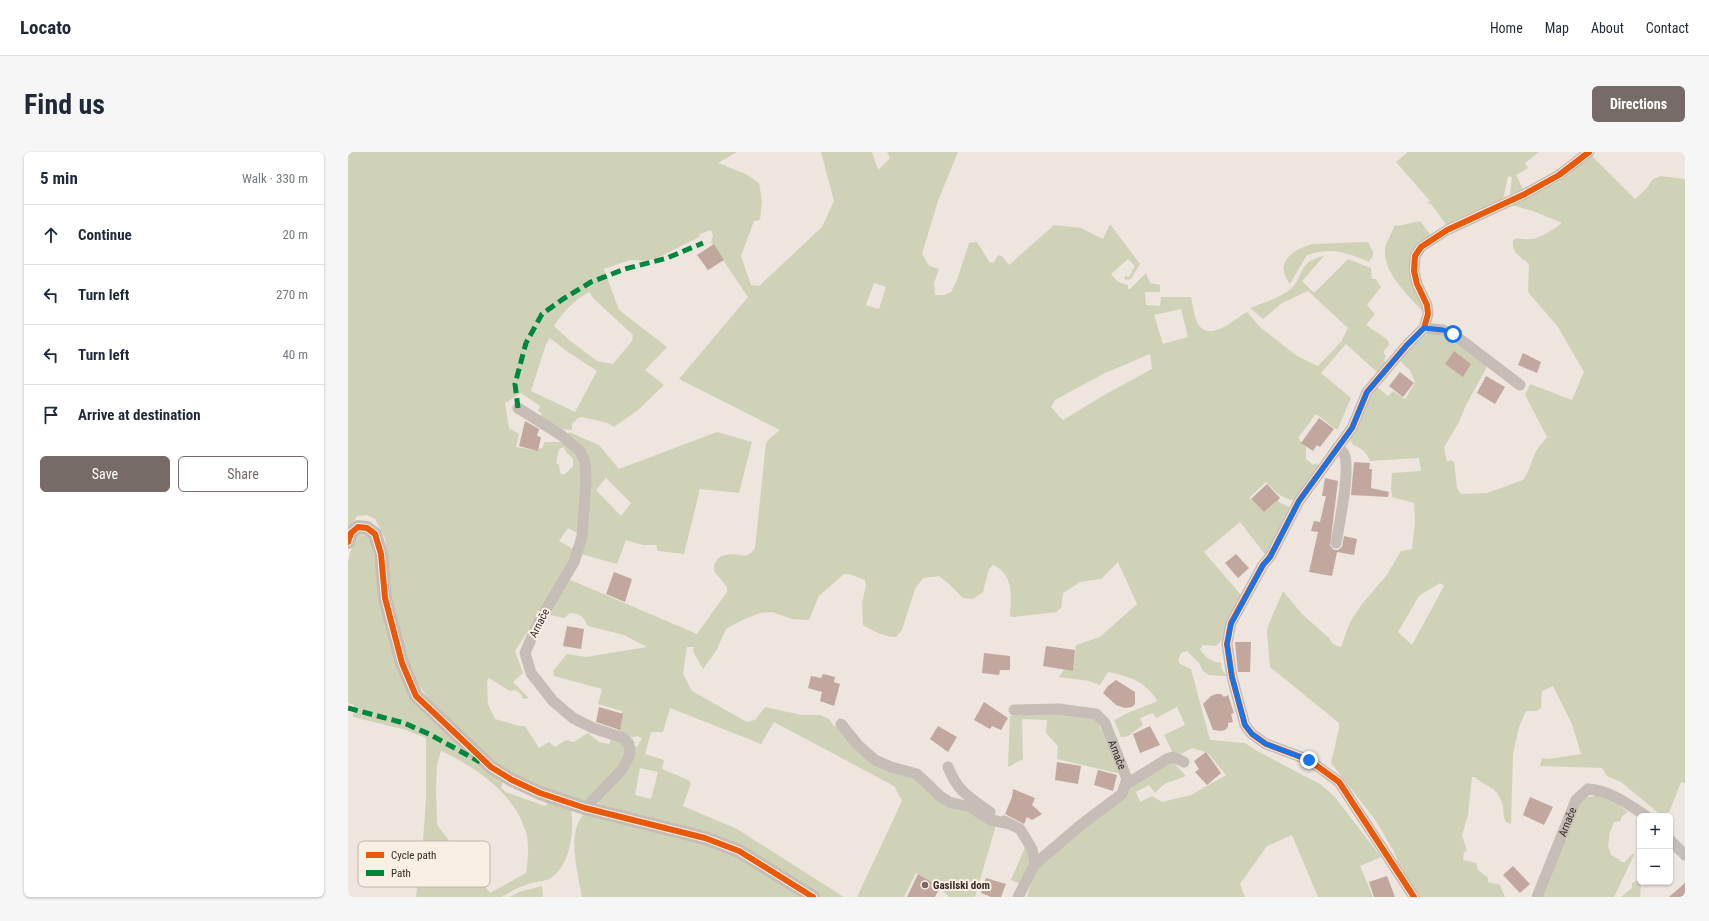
<!DOCTYPE html>
<html lang="en">
<head>
<meta charset="utf-8">
<style>
  :root { --surface:#fff; --page:#f6f6f7; --text:#1f2937; --muted:#747a83; --line:#e0e1e3; --accent:#766b66 }
  body { margin:0; font-family:"Roboto Condensed",sans-serif; background:var(--page); color:var(--text) }
  .controls { position:absolute; right:12px; bottom:12px; display:grid; overflow:hidden; border-radius:6px; box-shadow:0 1px 3px #0004 }
  .controls button { width:36px; height:36px; display:grid; place-items:center; padding:0; border:0; border-bottom:1px solid var(--line); background:var(--surface); color:var(--text); font:20px sans-serif }
  .stop { position:absolute; width:12px; height:12px; margin:-9px; border:3px solid #1a73e8; border-radius:50%; background:#fff }
  .stop.end { background:#1a73e8; border-color:#fff; box-shadow:0 1px 4px #0008 }
  .list { margin:0; padding:0; list-style:none }
  h2 { display:flex; justify-content:space-between; align-items:center; height:52px; margin:0; padding:0 16px; font-size:17px }
  h2 small { font-size:13px; font-weight:400; color:var(--muted) }
  .list li { display:grid; grid-template-columns:26px 1fr auto; gap:12px; align-items:center; box-sizing:border-box; height:60px; padding:0 16px; border-top:1px solid var(--line) }
  .list b { display:block; font-size:15px; white-space:nowrap }
  .list em { font-size:13px; font-style:normal; color:var(--muted) }
  .actions { display:flex; gap:8px; padding:12px 16px }
  .actions a { flex:1; padding:9px 0; border:1px solid var(--accent); border-radius:6px; text-align:center; font-size:14px; color:var(--accent) }
  .actions .main { background:var(--accent); color:#fff }
  .icon { flex:none; width:22px; height:22px; fill:none; stroke:currentColor; stroke-width:2; stroke-linecap:round; stroke-linejoin:round }
  .map { position:relative; flex:none; width:1337px; height:745px; overflow:hidden; border-radius:6px }
  header { display:flex; align-items:center; gap:24px; box-sizing:border-box; height:56px; padding:0 20px; background:var(--surface); border-bottom:1px solid var(--line) }
  header strong { font-size:19px }
  nav { display:flex; gap:22px; margin-inline-start:auto; font-size:14px }
  .intro { display:flex; align-items:center; justify-content:space-between; box-sizing:border-box; height:96px; padding:0 24px }
  h1 { margin:0; font-size:28px }
  .button { padding:10px 18px; border-radius:6px; background:var(--accent); color:#fff; font-size:14px; font-weight:700 }
  main { display:flex; gap:24px; padding:0 24px }
  aside { flex:1; background:var(--surface); border-radius:6px; box-shadow:0 1px 3px #0004 }
  .map>svg:first-child { display:block }
  .green { fill:#cfd2b7; fill-rule:evenodd }
  .building { fill:#c2a79f }
  .lines { fill:none; stroke-linecap:round; stroke-linejoin:round }
  .minor { stroke:#c6bdb7; stroke-width:11 }
  .tertiary { stroke:#c6bdb7; stroke-width:14 }
  .quiet { stroke:#00873e; stroke-width:5; stroke-dasharray:10 5; stroke-linecap:butt }
  .cycleway-casing { stroke:#faefe5; stroke-width:8 }
  .cycleway { stroke:#e8590c; stroke-width:6 }
  .route { stroke:#1a73e8; stroke-width:5 }
  .poi-dot { fill:#766b66; stroke:#faefe5; stroke-width:1.5 }
  .labels { text-anchor:middle; stroke-width:4; stroke-linejoin:round; paint-order:stroke }
  .street-label { font-size:11px; fill:#362a26; stroke:#faefe5 }
  .poi-label { font-size:11px; font-weight:bold; fill:#362a26; stroke:#faefe5; text-anchor:start }
  .key { fill:#faefe5; stroke:#bfb4ac; stroke-width:1 }
  .key-label { font-size:11px; fill:#362a26 }
</style>
</head>
<body>
<header>
<strong>Locato</strong>
<nav><a>Home</a><a>Map</a><a>About</a><a>Contact</a></nav>
</header>
<div class="intro"><h1>Find us</h1><a class="button">Directions</a></div>
<main>
<aside>
<h2>5 min<small>Walk · 330 m</small></h2>
<ul class="list">
<li><svg class="icon" aria-label="ahead" viewBox="0 0 24 24"><path d="M12 20V5M6 11l6-6 6 6"/></svg><div><b>Continue</b></div><em>20 m</em></li>
<li><svg class="icon" aria-label="left" viewBox="0 0 24 24"><path d="M17 20v-9H6M10 6l-5 5 5 5"/></svg><div><b>Turn left</b></div><em>270 m</em></li>
<li><svg class="icon" aria-label="left" viewBox="0 0 24 24"><path d="M17 20v-9H6M10 6l-5 5 5 5"/></svg><div><b>Turn left</b></div><em>40 m</em></li>
<li><svg class="icon" aria-label="arrive" viewBox="0 0 24 24"><path d="M6 21V4h12l-3 4 3 4H6"/></svg><div><b>Arrive at destination</b></div></li>
</ul>
<div class="actions"><a class="main">Save</a><a>Share</a></div>
</aside>
<div class="map">
<svg width="1337" height="745" viewBox="0 0 1337 745">
  <rect width="100%" height="100%" fill="#ede5de"/>
  <!-- green -->
  <path class="green" d="M0,0H389L370,11L398,22L411,31L414,49L412,68L406,69L393,104L403,133L411,134L474,75L486,49L473,0H524L530,18L542,6L539,0H610L590,49L574,102L581,114L591,117L586,131L587,143H596L603,140L609,128L621,91L629,90L642,111L646,110L650,103L654,104L661,113L706,73L733,76L755,87L762,72L792,112L783,127L778,128L776,126L778,124L781,125L787,114L780,107L763,122L770,130L780,133V137H782L798,121L802,131L812,133V140H797L798,153L812,154L813,145H843C845,153 846,165 850,172C862,191 886,167 899,160L912,175L949,204L970,214L993,190L1000,176L960,139L934,151L915,167L902,156C914,151 928,147 939,140C957,128 948,109 976,104L954,129L966,141L1000,107L1023,116L1024,127H1028L1033,135L1019,153L1027,162L1018,173L1040,188L1041,193L1035,200L1038,204L1036,208L1039,212L1031,222L998,192L973,221L1003,246L989,278L968,262L950,286L958,295V307L965,313L968,311L972,314L949,348C934,348 928,340 918,330L901,346L916,360L930,347L931,350L941,355V361L919,405L892,370L856,400L893,443L875,487L868,494L855,493L852,497C857,506 863,509 873,511L874,518L879,524L861,523L855,519L851,511L839,499L833,501L830,508L832,512L843,517L862,588L897,591L909,599L972,632L986,644L1033,705L1012,714L1025,745H970L944,683L919,694L892,732L897,745H679L687,717L697,707L784,635L823,608L838,624L816,632L807,641L801,633L788,640L792,650L804,644L814,650L843,643L878,623L860,601L844,596L833,602L825,601L816,583L837,573L829,555L808,566L805,561L792,566L795,573L780,584L773,585L766,568L782,560L810,549C796,529 783,525 760,520L752,533L741,529L711,525L716,518L725,519L728,493L752,485L789,452L770,410L753,427L732,430L715,441L713,456L708,460L666,465L662,464C663,444 666,422 645,413L641,417L635,440L625,447L615,446L601,432L591,424L575,426L567,437L554,478L548,485C535,485 526,479 515,473L514,451L518,434L517,428L501,422H496L471,444L461,468L444,467L424,460L412,461L390,470L378,477L368,499L355,517L345,499L346,495H339L335,522L344,539L399,570L407,568L417,555L454,563H472L481,567L485,573L500,583L511,597L526,611L567,625L587,643L604,654L621,658L648,673L627,745H601L592,735L568,721L556,745H509L554,649L546,634L426,570L413,592L322,556L315,580H303L297,602L316,608L314,617L340,628L343,631L335,654L389,677L496,745H472L426,715L377,687L351,678L253,656L250,653C252,638 279,623 285,606C286,602 285,597 285,593L289,595L294,586L289,584L281,586L269,579L274,559L250,552L254,537L206,524L205,519L219,502L238,505L299,495L276,483L240,474C235,465 233,461 222,461L216,466L198,462L218,426L349,482L379,440V435L366,419C365,400 385,401 397,404L403,401L407,396L418,291L420,288L432,278L331,227L400,145L363,90L365,83L363,78L352,82L351,85L311,105L298,109L282,108L256,117L271,158L319,195L297,218L316,233L290,258L266,275L260,271L234,265L230,266L224,272V278L207,276L192,266L194,262L190,259L192,254L173,241L157,251L161,276L171,282L168,295L186,298L194,296L197,290C203,291 210,289 216,291C245,298 233,360 231,382L220,376L211,389L227,398L196,454L167,499L175,521L165,530L181,546L175,547L173,542L167,538L162,539L141,526L139,529L140,552L147,567L172,574H177L191,596L201,590L207,595L218,588L226,590L240,581L251,590L261,592L264,586C268,586 271,588 275,591C290,607 249,641 239,652L185,633L143,610L97,566L79,545L58,512L51,488L46,468L39,423L40,412L37,386L27,367L19,363L9,364L0,378ZM526,131L538,135L531,157L518,153ZM241,140L246,147L285,183L284,189L265,212L249,209L221,188L206,174C215,160 226,148 241,140ZM833,157L840,185L815,192L806,163ZM202,186L217,198L249,219L227,260L183,239L198,192ZM802,202L804,217L758,242L715,268L703,255L707,248L757,221ZM216,295L218,300L225,307V314L216,323L212,321L211,313L208,311L211,297ZM292,616L310,620L303,647L287,643Z
    M1060,0H1191L1177,11L1180,16L1168,23L1176,39L1163,45L1162,42L1164,25L1160,24L1156,44L1152,50L1100,75L1083,52L1079,51L1082,49L1048,10Z
    M1244,4L1287,47L1299,36L1305,27L1313,24L1337,27V631L1333,630L1320,663L1321,664H1314L1273,630L1259,624L1254,616L1192,614L1194,606L1201,607L1233,602L1224,572L1205,534L1194,539L1193,556L1189,559H1178L1171,575L1165,602L1163,672L1158,670C1154,663 1157,656 1153,648C1146,632 1138,636 1127,625H1124L1120,663L1114,683L1119,699L1116,700L1115,708L1128,711L1130,718L1140,726V730L1152,733L1157,745H1071L1056,723L1045,698L1028,669L983,611L991,576V571L922,515L919,480L920,474L935,439L954,462L980,485L985,492L993,495L1002,470L1014,452L1038,424L1053,399L1064,397L1067,371L1066,351L1044,345L1043,337L1044,321L1073,319L1071,306L1022,309C1019,301 1014,296 1005,293L1002,287L1028,234L1040,244L1045,239L1057,247L1067,231L1062,218L1054,211L1052,206L1077,183L1086,181H1098L1140,213L1118,253L1111,270L1096,295L1099,310L1103,308L1106,310L1109,336L1113,342L1139,341L1175,328L1179,322L1188,299L1199,285L1177,243L1182,232L1224,248L1236,220L1210,175L1180,140L1181,112C1173,106 1163,100 1165,88L1170,86C1187,91 1200,81 1214,71L1185,59L1160,52L1209,31ZM1092,431L1096,434L1064,493L1050,480L1071,444Z
    M1072,69L1084,85L1065,104L1077,162C1062,145 1031,118 1038,93C1040,87 1044,80 1047,73L1049,74Z
    M1020,90C1025,100 1028,101 1021,110C998,100 983,95 959,103L942,132C925,111 945,97 965,92Z
    M221,280L251,293L271,317L369,280L404,290L391,341L352,337L336,402L310,399L308,393H295L278,388L269,412L233,402L240,312L219,283ZM258,326L283,351L273,364L248,338Z
    M12,383L21,384L24,393L36,469L49,513L155,629L153,636L158,640L197,654L201,649L223,658C227,678 222,714 203,726C198,729 193,729 188,730C175,733 164,738 154,745H68L74,702L78,647V586L58,578L5,565L6,553L0,551V409L6,387ZM93,599C128,615 170,644 179,684C181,696 180,708 178,721L142,741L89,673L88,636L89,613Z
    M691,561L736,562L746,566L751,573L773,622L709,607L710,594L698,581L699,568L674,567L675,607L660,615L662,564Z
    M1250,643L1265,649L1280,660L1274,664L1272,669L1266,670L1262,680L1260,694L1263,703L1272,708L1273,710H1277L1283,703L1287,701L1266,745H1190L1229,652L1237,646Z
    M236,662L334,684L382,700L454,745H234C230,722 218,680 236,662Z
    M678,693L682,711L671,731L663,728Z
    M1292,727L1293,730L1292,745H1273L1284,736V731Z
    M194,734L195,745H162L171,740Z"/>
  <!-- building -->
  <path class="building" d="M366,92L376,108L360,118L349,103Z
    M1106,199L1123,212L1115,225L1097,212Z
    M1175,201L1193,210L1189,221L1170,213Z
    M1052,220L1066,231L1055,245L1041,234Z
    M1138,224L1157,235L1147,252L1129,241Z
    M971,266L986,277L972,295L969,293L965,299L953,291Z
    M177,269L191,277L189,284L193,285L190,299L171,294Z
    M1006,310L1022,311L1021,317H1024L1023,336L1041,340L1040,345L1003,343Z
    M977,326L990,329L982,394L986,398H990L994,395L996,384L1009,387L1006,403L989,400L984,424L961,420L970,380L963,379L966,369L972,370L978,344H974Z
    M919,332L932,346L916,360L903,347Z
    M888,402L901,416L890,426L877,411Z
    M266,420L284,427L277,450L258,442Z
    M219,474L236,477L233,497L215,494Z
    M887,490H903L902,520H890Z
    M698,494L727,498L725,519L695,514Z
    M636,501L662,504V518H652L651,523L634,521Z
    M475,522L487,525L486,530L492,532L486,554L472,549L474,540L460,536L463,524L473,526Z
    M768,528L787,540V552L784,555L777,556L768,553L755,541L760,534Z
    M868,542H873L876,545L880,543L886,561L883,562L885,570L880,571V575L877,578L873,579L865,578L855,552L863,544Z
    M636,550L660,566L653,578L644,574L642,577L626,568Z
    M251,555L275,562L272,578L248,570Z
    M590,574L609,585L600,600L582,587Z
    M802,574L812,593L792,601L785,582Z
    M858,600L873,621L859,633L847,620L851,617L846,609Z
    M709,610L733,614L730,632L707,628Z
    M750,618L769,623L765,639L746,633Z
    M665,637L687,646L684,653L694,662L684,668L679,665L676,672L657,662L664,645Z
    M1182,645L1205,655L1196,673L1175,663Z
    M1165,714L1182,732L1172,741L1155,723Z
    M570,722L592,735L587,745H559Z
    M1039,724L1047,745H1026L1021,730Z
    M638,726L658,732L653,745H643L633,741Z
    M1337,731V745H1321Z"/>
  <g class="lines">
    <!-- minor -->
    <g class="minor">
      <path d="M1076,176L1095,178L1105,182L1172,233"/>
      <path d="M170,256L213,283L232,299L237,310L238,329L234,385L226,410L190,471L177,501L183,521L205,549L225,566L245,576L275,586L281,592L282,602L274,618L237,656"/>
      <path d="M988,391C991,374 1003,316 996,302C995,299 991,297 989,296"/>
      <path id="s1" d="M666,558L710,557L748,562L757,571L779,627L774,642L734,672L687,712L670,745"/>
      <path d="M493,572L509,592L527,608L543,615L569,622L592,644L601,650L622,655L643,668L662,672"/>
      <path d="M600,615C610,640 621,645 642,660"/>
      <path d="M777,633L819,607L825,605L836,610"/>
      <path d="M656,669L672,677L684,697L687,712"/>
      <path d="M1322,688L1337,703"/>
      <path d="M1066,745L991,630L961,608L918,592L904,582L897,573L884,525L879,492L883,471L915,413L922,405L951,349L1004,276L1019,240L1059,193L1076,176L1080,162L1079,153L1069,132L1066,119L1067,104L1073,95L1099,78L1177,42L1211,23L1241,0"/>
      <path id="s2" d="M1189,745L1228,648L1240,637C1261,638 1280,652 1298,664"/>
    </g>
    <!-- tertiary -->
    <path class="tertiary" d="M0,390L3,381L10,375L19,376L27,382L33,402L37,446L54,511L68,544L143,615L164,628L192,641L237,656L357,686L391,699L465,745"/>
    <!-- quiet -->
    <path class="quiet" d="M170,256L167,232L178,191L194,162L215,147L243,130L277,117L319,106L355,91
      M0,556L56,571L81,582L132,610"/>
    <defs>
      <path id="cycleway" d="M0,390L3,381L10,375L19,376L27,382L33,402L37,446L54,511L68,544L143,615L164,628L192,641L237,656L357,686L391,699L465,745
        M1066,745L991,630L961,608L918,592L904,582L897,573L884,525L879,492L883,471L915,413L922,405L951,349L1004,276L1019,240L1059,193L1076,176L1080,162L1079,153L1069,132L1066,119L1067,104L1073,95L1099,78L1177,42L1211,23L1241,0"/>
    </defs>
    <!-- cycleway casing -->
    <use href="#cycleway" class="cycleway-casing"/>
    <!-- cycleway -->
    <use href="#cycleway" class="cycleway"/>
  </g>
  <g class="lines">
    <!-- route -->
    <path class="route" d="M961,608L918,592L904,582L897,573L884,525L879,492L883,472L915,413L922,405L951,349L1004,276L1019,240L1059,193L1076,176L1095,178L1105,182"/>
  </g>
  <!-- markers -->
  <circle class="poi-dot" cx="577" cy="733" r="4"/>
  <g class="labels">
    <!-- street labels -->
    <g class="street-label">
      <text transform="translate(191 471) rotate(-63)" y="4">Arnače</text>
      <text dy="4" stroke="none"><textPath href="#s1" startOffset="129">Arnače</textPath></text>
      <text dy="4" stroke="none"><textPath href="#s2" startOffset="81">Arnače</textPath></text>
    </g>
    <!-- poi labels -->
    <g class="poi-label">
      <text x="585" y="737">Gasilski dom</text>
    </g>
  </g>
  <!-- legend -->
  <rect x="10" y="689" width="132" height="46" rx="6" class="key"/>
  <rect x="18" y="700" width="18" height="6" fill="#e8590c"/>
  <rect x="18" y="718" width="18" height="6" fill="#00873e"/>
  <g class="key-label">
    <text x="43" y="707">Cycle path</text>
    <text x="43" y="725">Path</text>
  </g>
</svg>
<div class="controls">
<button>+</button>
<button>−</button>
</div>
<div class="stop" style="left:1105px;top:182px"></div>
<div class="stop end" style="left:961px;top:608px"></div>
</div>
</main>
</body>
</html>
